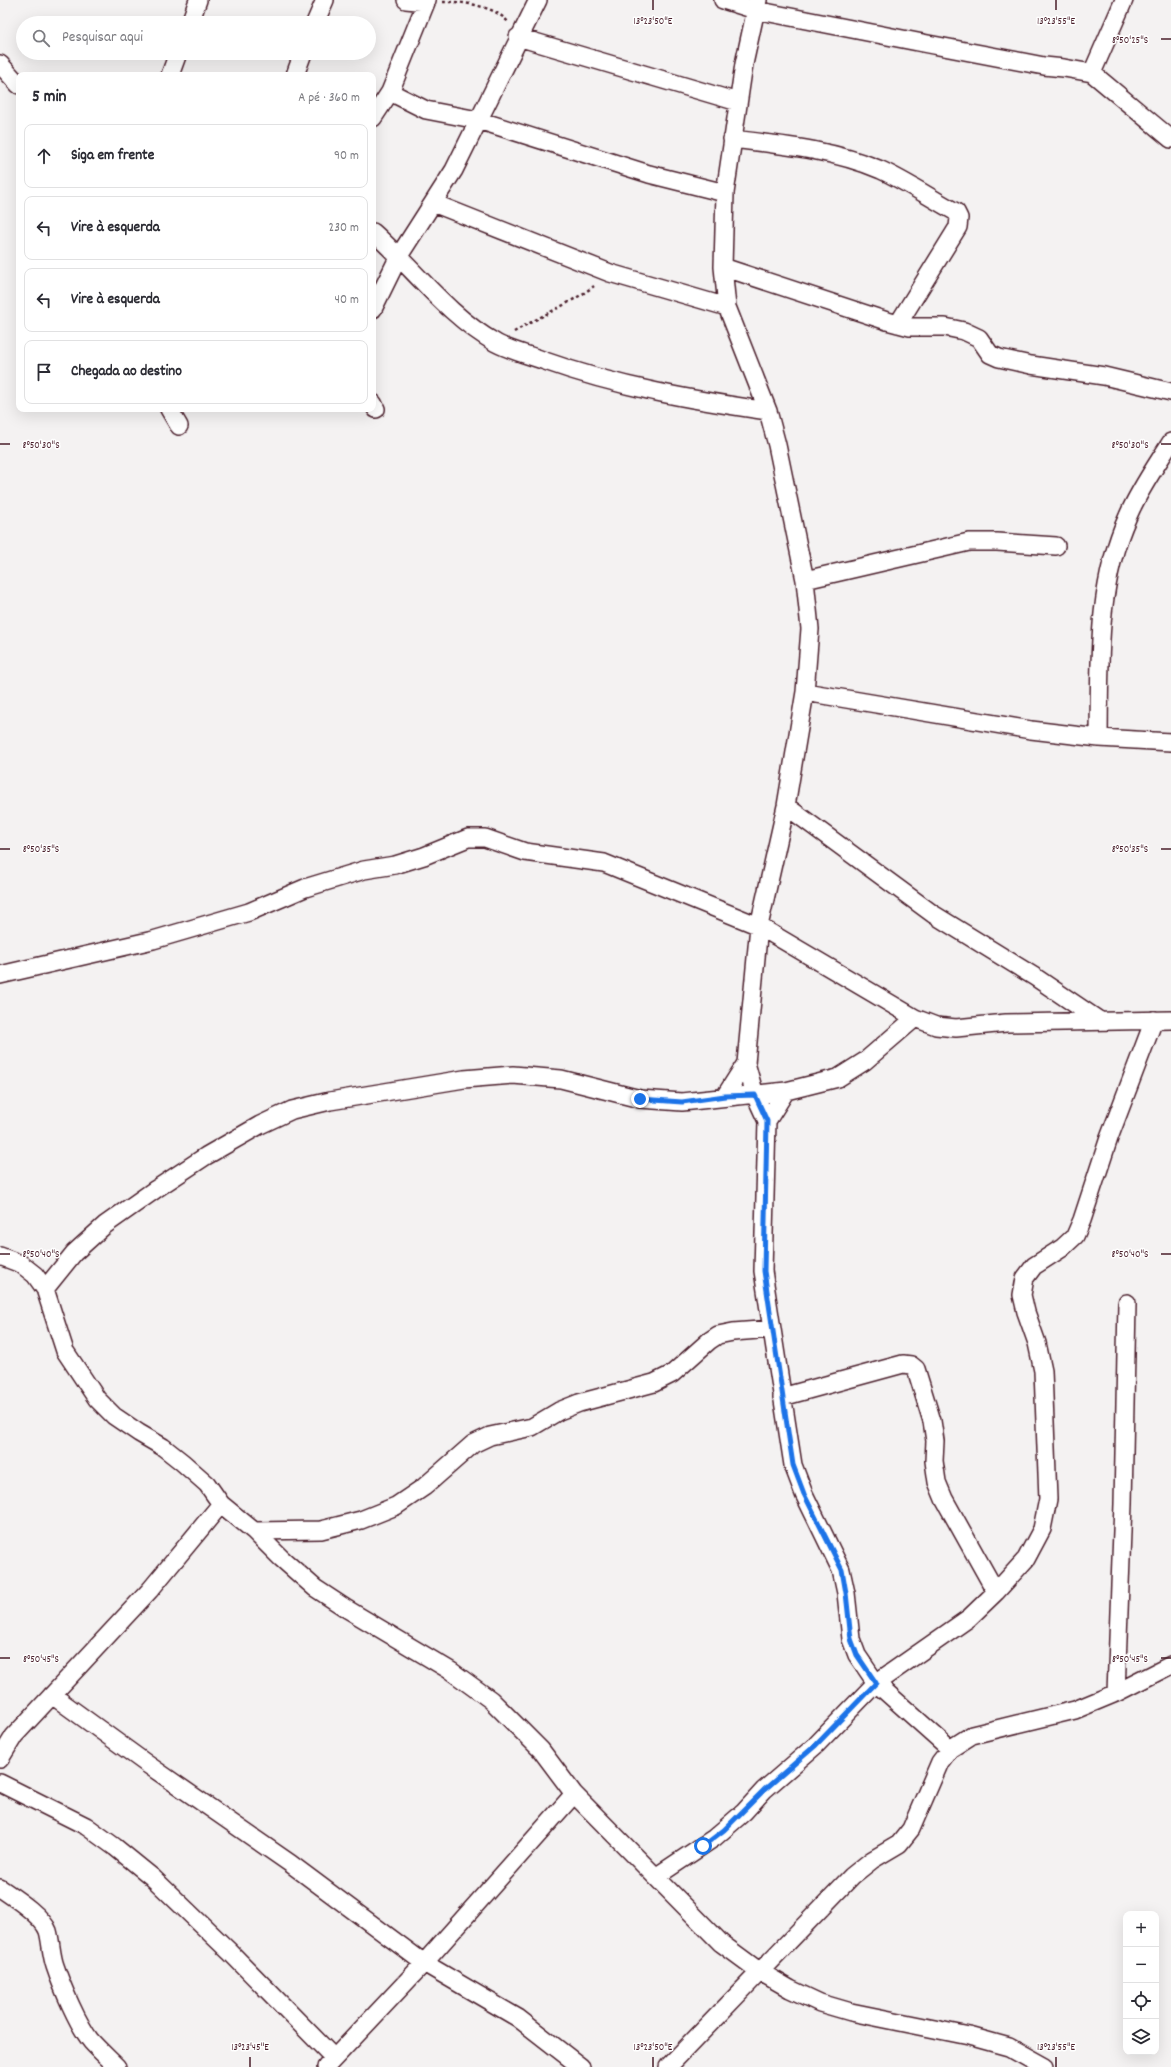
<!DOCTYPE html>
<html lang="pt">
<head>
<meta charset="utf-8">
<style>
  :root { --surface:#fff; --page:#f2f2f3; --text:#2b2b33; --muted:#7c7c81; --line:#e1e1e2 }
  body { margin:0; font-family:Dekko,sans-serif; background:var(--page); color:var(--text) }
  .controls { position:absolute; right:12px; bottom:12px; display:grid; overflow:hidden; border-radius:8px; box-shadow:0 4px 16px #0002 }
  .controls button { width:36px; height:36px; display:grid; place-items:center; padding:0; border:0; border-bottom:1px solid var(--line); background:var(--surface); color:var(--text); font:20px sans-serif }
  .stop { position:absolute; width:12px; height:12px; margin:-9px; border:3px solid #1a73e8; border-radius:50%; background:#fff }
  .stop.end { background:#1a73e8; border-color:#fff; box-shadow:0 1px 4px #0008 }
  .list { margin:0; padding:0; list-style:none }
  h2 { display:flex; justify-content:space-between; align-items:center; height:52px; margin:0; padding:0 16px; font-size:17px }
  h2 small { font-size:13px; font-weight:400; color:var(--muted) }
  .list li { display:grid; grid-template-columns:26px 1fr auto; gap:12px; align-items:center; box-sizing:border-box; height:64px; margin:0 8px 8px; padding:0 8px; border:1px solid var(--line); border-radius:8px }
  .list b { display:block; font-size:15px; white-space:nowrap }
  .list em { font-size:13px; font-style:normal; color:var(--muted) }
  .icon { flex:none; width:22px; height:22px; fill:none; stroke:currentColor; stroke-width:2; stroke-linecap:round; stroke-linejoin:round }
  .map { position:relative; flex:none; width:1171px; height:2067px; overflow:hidden }
  .search { position:absolute; background:var(--surface); box-shadow:0 4px 16px #0002; left:16px; top:16px; width:360px; height:44px; display:flex; align-items:center; gap:10px; box-sizing:border-box; padding:0 14px; border-radius:22px; color:var(--muted); font-size:15px }
  .panel { position:absolute; background:var(--surface); box-shadow:0 4px 16px #0002; left:16px; top:72px; width:360px; height:340px; border-radius:8px }
  .map>svg:first-child { display:block }
  .lines { fill:none; stroke-linecap:round; stroke-linejoin:round }
  .minor-casing { stroke:#4a1f2b; stroke-width:20 }
  .path { stroke:#4a1f2b; stroke-width:2.5; stroke-dasharray:3 3; stroke-linecap:butt }
  .minor { stroke:#fff; stroke-width:17 }
  .route { stroke:#1a73e8; stroke-width:5 }
  .ticks { fill:none; stroke:#4a1f2b; stroke-width:1.5 }
  .ticks-label { font-size:10px; text-anchor:middle; fill:#4a1f2b; stroke:#fff; stroke-width:3; stroke-linejoin:round; paint-order:stroke }
</style>
</head>
<body>
<div class="map">
<svg width="1171" height="2067" viewBox="0 0 1171 2067">
  <rect width="100%" height="100%" fill="#f4f2f2"/>
  <filter id="ink" filterUnits="userSpaceOnUse"><feTurbulence type="fractalNoise" baseFrequency=".025" numOctaves="2"/><feDisplacementMap in="SourceGraphic" scale="8" xChannelSelector="R" yChannelSelector="G"/><feConvolveMatrix kernelMatrix="1 2 1 2 8 2 1 2 1" color-interpolation-filters="sRGB"/></filter>
  <g filter="url(#ink)">
    <g class="lines">
      <defs>
        <path id="minor" d="M406,0L426,2
          M723,0L755,10L928,44L1044,66L1064,68L1092,73L1171,139
          M758,0L744,64L725,193L723,267L727,307L768,411L777,445L805,580L810,629L805,692L786,806L759,926L746,1063L755,1095L767,1121L763,1271L793,1465L804,1494L841,1570L846,1593L851,1639L857,1655L876,1683L950,1749
          M190,23L198,0
          M315,23L325,0
          M518,37L738,102
          M0,64L19,85
          M1092,73L1124,0
          M170,75L178,53
          M295,75L303,53
          M390,92L426,110L478,120L649,174L725,193
          M373,118L390,92L427,0
          M732,139C782,145 834,150 881,170C907,182 932,199 956,212L959,218L958,227L898,324
          M433,203L610,273L727,307
          M373,232C414,269 448,316 496,343C511,351 529,355 545,361C618,387 692,400 768,411
          M723,267L887,321L910,327H945L964,331L979,338L990,354L999,358L1031,365L1104,376L1171,392
          M373,309L399,256L454,170L538,0
          M373,403L376,409
          M169,409L179,426
          M805,580L969,542H997L1056,546
          M805,692L1031,730L1099,738L1171,742
          M1099,738C1100,663 1096,586 1128,516C1139,490 1156,466 1171,442
          M786,806L933,914L1035,977L1100,1021
          M0,975L153,940L249,912L305,888L364,870L395,865L424,856L468,838H485L525,852L604,863L759,926L915,1018L936,1026L956,1028L1006,1023L1171,1020
          M725,1096L746,1063
          M767,1121L786,1091
          M0,1256L21,1264L35,1275L45,1289L65,1351L97,1399L114,1416L139,1433L163,1447L182,1462L207,1484L221,1504L254,1531L281,1558L315,1588L347,1609L451,1671L491,1700L541,1750L574,1794L721,1943L759,1971L790,1989L820,2003L851,2012L969,2036L1009,2047L1045,2067
          M45,1289L74,1253L105,1225L156,1189L206,1156L260,1125L292,1110L330,1101L464,1079L513,1075L561,1079L640,1099L682,1102L786,1091L838,1078L865,1061L915,1018
          M782,1397L903,1364L911,1365L916,1369L932,1421L935,1441L934,1461L937,1482L944,1499L996,1592
          M254,1531L321,1530L361,1520L396,1506L424,1487L473,1444L490,1436L532,1427L559,1411L579,1403L654,1383L672,1374L709,1341L718,1335L733,1332L772,1329
          M1116,1693L1123,1504L1127,1303
          M52,1695L147,1764L291,1864L424,1963L518,2018L581,2067
          M0,1759L14,1736L150,1590L221,1504
          M0,1783L86,1826L115,1847L152,1877L230,1952L334,2058
          M657,1876L714,1838L744,1812L764,1790L816,1745L876,1683L969,1618L996,1592L1026,1559L1042,1529L1048,1499L1043,1371L1037,1343L1026,1312L1022,1295L1025,1278L1034,1266L1062,1248L1075,1236L1082,1220L1109,1138L1154,1020
          M0,1888C13,1897 42,1915 48,1931C51,1941 51,1955 55,1966C62,1987 78,2025 91,2041C99,2050 108,2058 117,2067
          M326,2067L424,1963L574,1794
          M668,2067L852,1876L872,1860L899,1844L911,1829L940,1762L950,1749L972,1735L1075,1710L1116,1693L1171,1665"/>
      </defs>
      <!-- minor casing -->
      <use href="#minor" class="minor-casing"/>
      <!-- path -->
      <path class="path" d="M443,2C462,1 495,6 508,22
        M514,332C540,316 570,304 594,286"/>
      <!-- minor -->
      <use href="#minor" class="minor"/>
    </g>
  </g>
  <g class="lines" filter="url(#ink)">
    <!-- route -->
    <path class="route" d="M640,1099L682,1102L725,1096L755,1095L767,1121L764,1271L793,1465L804,1494L842,1570L846,1593L851,1639L857,1655L876,1683L816,1745L764,1790L724,1830L703,1846"/>
  </g>
  <!-- ticks -->
  <path class="ticks" d="M653,0V10M1056,0V10M1161,39H1171M0,444H10M1161,444H1171M0,849H10M1161,849H1171M0,1254H10M1161,1254H1171M0,1658H10M1161,1658H1171M250,2057V2067M653,2057V2067M1056,2057V2067"/>
  <g class="ticks-label">
    <text x="653" y="24">13°23'50"E</text>
    <text x="1056" y="24">13°23'55"E</text>
    <text x="1130" y="43">8°50'25"S</text>
    <text x="41" y="448">8°50'30"S</text>
    <text x="1130" y="448">8°50'30"S</text>
    <text x="41" y="852">8°50'35"S</text>
    <text x="1130" y="852">8°50'35"S</text>
    <text x="41" y="1257">8°50'40"S</text>
    <text x="1130" y="1257">8°50'40"S</text>
    <text x="41" y="1662">8°50'45"S</text>
    <text x="1130" y="1662">8°50'45"S</text>
    <text x="250" y="2050">13°23'45"E</text>
    <text x="653" y="2050">13°23'50"E</text>
    <text x="1056" y="2050">13°23'55"E</text>
  </g>
</svg>
<div class="controls">
<button>+</button>
<button>−</button>
<button><svg class="icon" aria-label="locate" viewBox="0 0 24 24"><circle cx="12" cy="12" r="6"/><path d="M12 2v4M12 18v4M2 12h4M18 12h4"/></svg></button>
<button><svg class="icon" aria-label="layers" viewBox="0 0 24 24"><path d="M12 4l9 5-9 5-9-5zM3 14l9 5 9-5"/></svg></button>
</div>
<div class="stop" style="left:703px;top:1846px"></div>
<div class="stop end" style="left:640px;top:1099px"></div>
<div class="search"><svg class="icon" aria-label="search" viewBox="0 0 24 24"><circle cx="10" cy="10" r="6"/><path d="M15 15l6 6"/></svg>Pesquisar aqui</div>
<section class="panel">
<h2>5 min<small>A pé · 360 m</small></h2>
<ul class="list">
<li><svg class="icon" aria-label="ahead" viewBox="0 0 24 24"><path d="M12 20V5M6 11l6-6 6 6"/></svg><div><b>Siga em frente</b></div><em>90 m</em></li>
<li><svg class="icon" aria-label="left" viewBox="0 0 24 24"><path d="M17 20v-9H6M10 6l-5 5 5 5"/></svg><div><b>Vire à esquerda</b></div><em>230 m</em></li>
<li><svg class="icon" aria-label="left" viewBox="0 0 24 24"><path d="M17 20v-9H6M10 6l-5 5 5 5"/></svg><div><b>Vire à esquerda</b></div><em>40 m</em></li>
<li><svg class="icon" aria-label="arrive" viewBox="0 0 24 24"><path d="M6 21V4h12l-3 4 3 4H6"/></svg><div><b>Chegada ao destino</b></div></li>
</ul>
</section>
</div>
</body>
</html>
